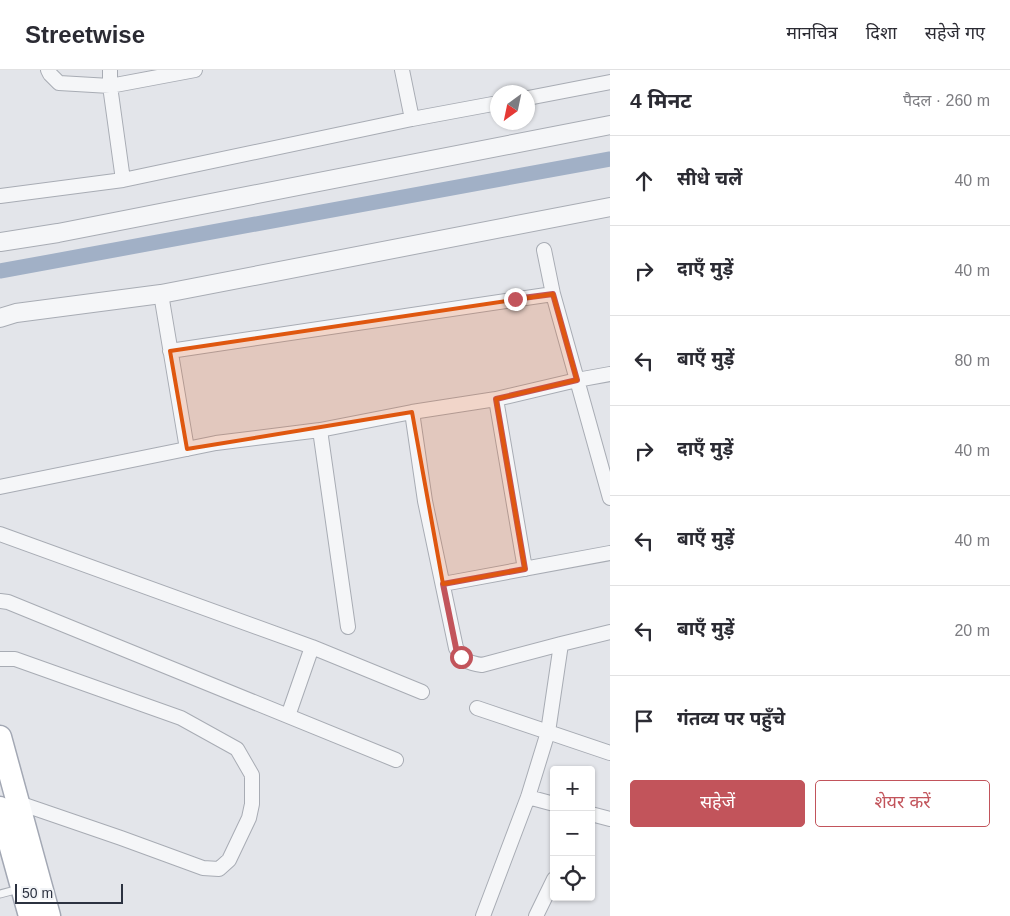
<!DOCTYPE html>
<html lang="hi">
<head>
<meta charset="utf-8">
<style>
  :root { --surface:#fff; --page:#f2f2f3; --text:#2b2b33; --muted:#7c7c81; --line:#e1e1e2; --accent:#c2545b }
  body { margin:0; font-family:Helvetica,"Noto Sans Devanagari",sans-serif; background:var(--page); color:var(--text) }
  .controls { position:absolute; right:15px; bottom:15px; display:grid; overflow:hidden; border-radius:5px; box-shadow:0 1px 4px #0004 }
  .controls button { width:45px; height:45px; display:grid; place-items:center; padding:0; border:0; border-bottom:1px solid var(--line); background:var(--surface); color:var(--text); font:25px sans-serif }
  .compass { position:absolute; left:490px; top:15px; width:45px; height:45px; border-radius:50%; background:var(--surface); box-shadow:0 1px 4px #0004; rotate:213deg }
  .scale { position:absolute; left:15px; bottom:12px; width:108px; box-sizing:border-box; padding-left:5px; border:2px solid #2c3240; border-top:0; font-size:14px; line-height:18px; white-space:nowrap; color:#2c3240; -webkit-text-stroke:4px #f2f4f7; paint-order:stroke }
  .stop { position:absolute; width:15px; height:15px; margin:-11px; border:4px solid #c2545b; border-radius:50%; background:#fff }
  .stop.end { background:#c2545b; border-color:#fff; box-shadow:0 1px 5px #0008 }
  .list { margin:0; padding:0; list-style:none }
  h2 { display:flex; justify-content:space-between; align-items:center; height:65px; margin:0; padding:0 20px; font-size:21px }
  h2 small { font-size:16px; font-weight:400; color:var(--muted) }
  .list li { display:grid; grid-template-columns:32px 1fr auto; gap:15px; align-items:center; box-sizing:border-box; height:90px; padding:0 20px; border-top:1px solid var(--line) }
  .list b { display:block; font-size:19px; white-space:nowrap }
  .list em { font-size:16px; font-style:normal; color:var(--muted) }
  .actions { display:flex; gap:10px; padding:15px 20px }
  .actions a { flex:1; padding:11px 0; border:1px solid var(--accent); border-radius:5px; text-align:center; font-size:18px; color:var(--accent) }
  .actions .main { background:var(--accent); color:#fff }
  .icon { flex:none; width:28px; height:28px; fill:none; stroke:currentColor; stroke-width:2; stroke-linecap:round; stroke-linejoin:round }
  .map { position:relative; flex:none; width:610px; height:846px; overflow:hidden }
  header { display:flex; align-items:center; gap:30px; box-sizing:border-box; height:70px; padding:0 25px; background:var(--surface); border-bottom:1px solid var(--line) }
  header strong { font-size:24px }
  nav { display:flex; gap:28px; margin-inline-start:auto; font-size:18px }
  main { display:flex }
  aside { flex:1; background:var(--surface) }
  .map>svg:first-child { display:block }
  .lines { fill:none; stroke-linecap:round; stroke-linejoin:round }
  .canal { stroke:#a1b0c6; stroke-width:15 }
  .service-casing { stroke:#a8acb4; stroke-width:9 }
  .minor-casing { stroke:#a8acb4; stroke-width:16 }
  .tertiary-casing { stroke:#a8acb4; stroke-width:20 }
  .primary-casing { stroke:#a3a8b4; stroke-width:25 }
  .service { stroke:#f5f6f8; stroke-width:7 }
  .minor { stroke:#f5f6f8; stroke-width:14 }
  .tertiary { stroke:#f5f6f8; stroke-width:18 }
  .primary { stroke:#fff; stroke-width:22 }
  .route { stroke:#c2545b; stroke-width:6 }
  .marked { fill:#df570f; fill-opacity:0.2; stroke:#df570f; stroke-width:4; stroke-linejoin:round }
</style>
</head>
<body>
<header>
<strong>Streetwise</strong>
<nav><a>मानचित्र</a><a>दिशा</a><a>सहेजे गए</a></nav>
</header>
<main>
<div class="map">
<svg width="610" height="846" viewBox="0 0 610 846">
  <rect width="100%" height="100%" fill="#e3e5ea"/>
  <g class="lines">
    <!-- canal -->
    <path class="canal" d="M0,201L610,89"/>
    <defs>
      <path id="service" d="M0,824L19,819"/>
      <path id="minor" d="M48,0L50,4L59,13L110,16L195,0
        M110,0V16L123,110L412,49L498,33
        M402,0L412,49
        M528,28L610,12
        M0,126L123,110
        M544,180L553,224
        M161,224L187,379
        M170,281L553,224L610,428
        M496,329L525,499
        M412,342L425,431L456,578C464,591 468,593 482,595L561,574L610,562
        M320,360L348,557
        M0,417L216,373L320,360L412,342L496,329L577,310L610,304
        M0,464L312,577L422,622
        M443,514L610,483
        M0,531L8,532L396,690
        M0,589H15L181,648L237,679L252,705V734L249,748L229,790L219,799L203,798L121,768L19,733
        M477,638L610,683
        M288,646L312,577
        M528,727L554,734
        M591,744L610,749
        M483,846L528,727L548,662L561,574
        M536,846L554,809"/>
      <path id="tertiary" d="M0,172L58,163L610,55
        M0,248L16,243L161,224L610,137"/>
      <path id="primary" d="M0,667L49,846
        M0,738L30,846"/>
    </defs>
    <!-- service casing -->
    <use href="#service" class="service-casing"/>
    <!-- minor casing -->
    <use href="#minor" class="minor-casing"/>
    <!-- tertiary casing -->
    <use href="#tertiary" class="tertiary-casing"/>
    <!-- primary casing -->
    <use href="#primary" class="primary-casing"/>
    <!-- service -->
    <use href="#service" class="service"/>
    <!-- minor -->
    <use href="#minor" class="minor"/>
    <!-- tertiary -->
    <use href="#tertiary" class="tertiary"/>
    <!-- primary -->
    <use href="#primary" class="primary"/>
  </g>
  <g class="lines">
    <!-- route -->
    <path class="route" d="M461,587L456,578L443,514L525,499L496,329L577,310L553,224L515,229"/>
  </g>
  <!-- marked area -->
  <path class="marked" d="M553,224L577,310L496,329L525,499L443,514L412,342L187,379L170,281Z"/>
</svg>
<div class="controls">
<button>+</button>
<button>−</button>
<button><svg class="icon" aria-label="locate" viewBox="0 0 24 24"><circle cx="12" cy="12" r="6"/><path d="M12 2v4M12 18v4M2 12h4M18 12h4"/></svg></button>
</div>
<svg class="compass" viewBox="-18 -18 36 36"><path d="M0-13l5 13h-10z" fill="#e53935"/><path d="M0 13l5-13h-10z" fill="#7c7c81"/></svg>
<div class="scale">50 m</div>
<div class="stop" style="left:461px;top:587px"></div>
<div class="stop end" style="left:515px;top:229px"></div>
</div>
<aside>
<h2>4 मिनट<small>पैदल · 260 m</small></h2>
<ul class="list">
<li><svg class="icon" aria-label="ahead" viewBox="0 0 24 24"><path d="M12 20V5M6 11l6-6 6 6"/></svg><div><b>सीधे चलें</b></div><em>40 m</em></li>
<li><svg class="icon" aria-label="right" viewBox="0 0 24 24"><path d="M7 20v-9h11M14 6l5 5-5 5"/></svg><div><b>दाएँ मुड़ें</b></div><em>40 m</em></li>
<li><svg class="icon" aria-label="left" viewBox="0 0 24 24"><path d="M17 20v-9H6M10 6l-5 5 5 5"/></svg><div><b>बाएँ मुड़ें</b></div><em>80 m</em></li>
<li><svg class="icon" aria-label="right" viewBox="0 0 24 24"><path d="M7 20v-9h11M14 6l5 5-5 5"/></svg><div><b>दाएँ मुड़ें</b></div><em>40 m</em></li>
<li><svg class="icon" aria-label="left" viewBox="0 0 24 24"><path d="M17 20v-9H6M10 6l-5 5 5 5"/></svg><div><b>बाएँ मुड़ें</b></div><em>40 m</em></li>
<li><svg class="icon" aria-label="left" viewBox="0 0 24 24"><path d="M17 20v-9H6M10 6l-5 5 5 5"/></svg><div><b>बाएँ मुड़ें</b></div><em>20 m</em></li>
<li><svg class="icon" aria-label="arrive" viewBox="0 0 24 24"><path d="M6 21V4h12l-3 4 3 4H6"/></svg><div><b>गंतव्य पर पहुँचे</b></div></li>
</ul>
<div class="actions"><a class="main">सहेजें</a><a>शेयर करें</a></div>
</aside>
</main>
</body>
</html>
